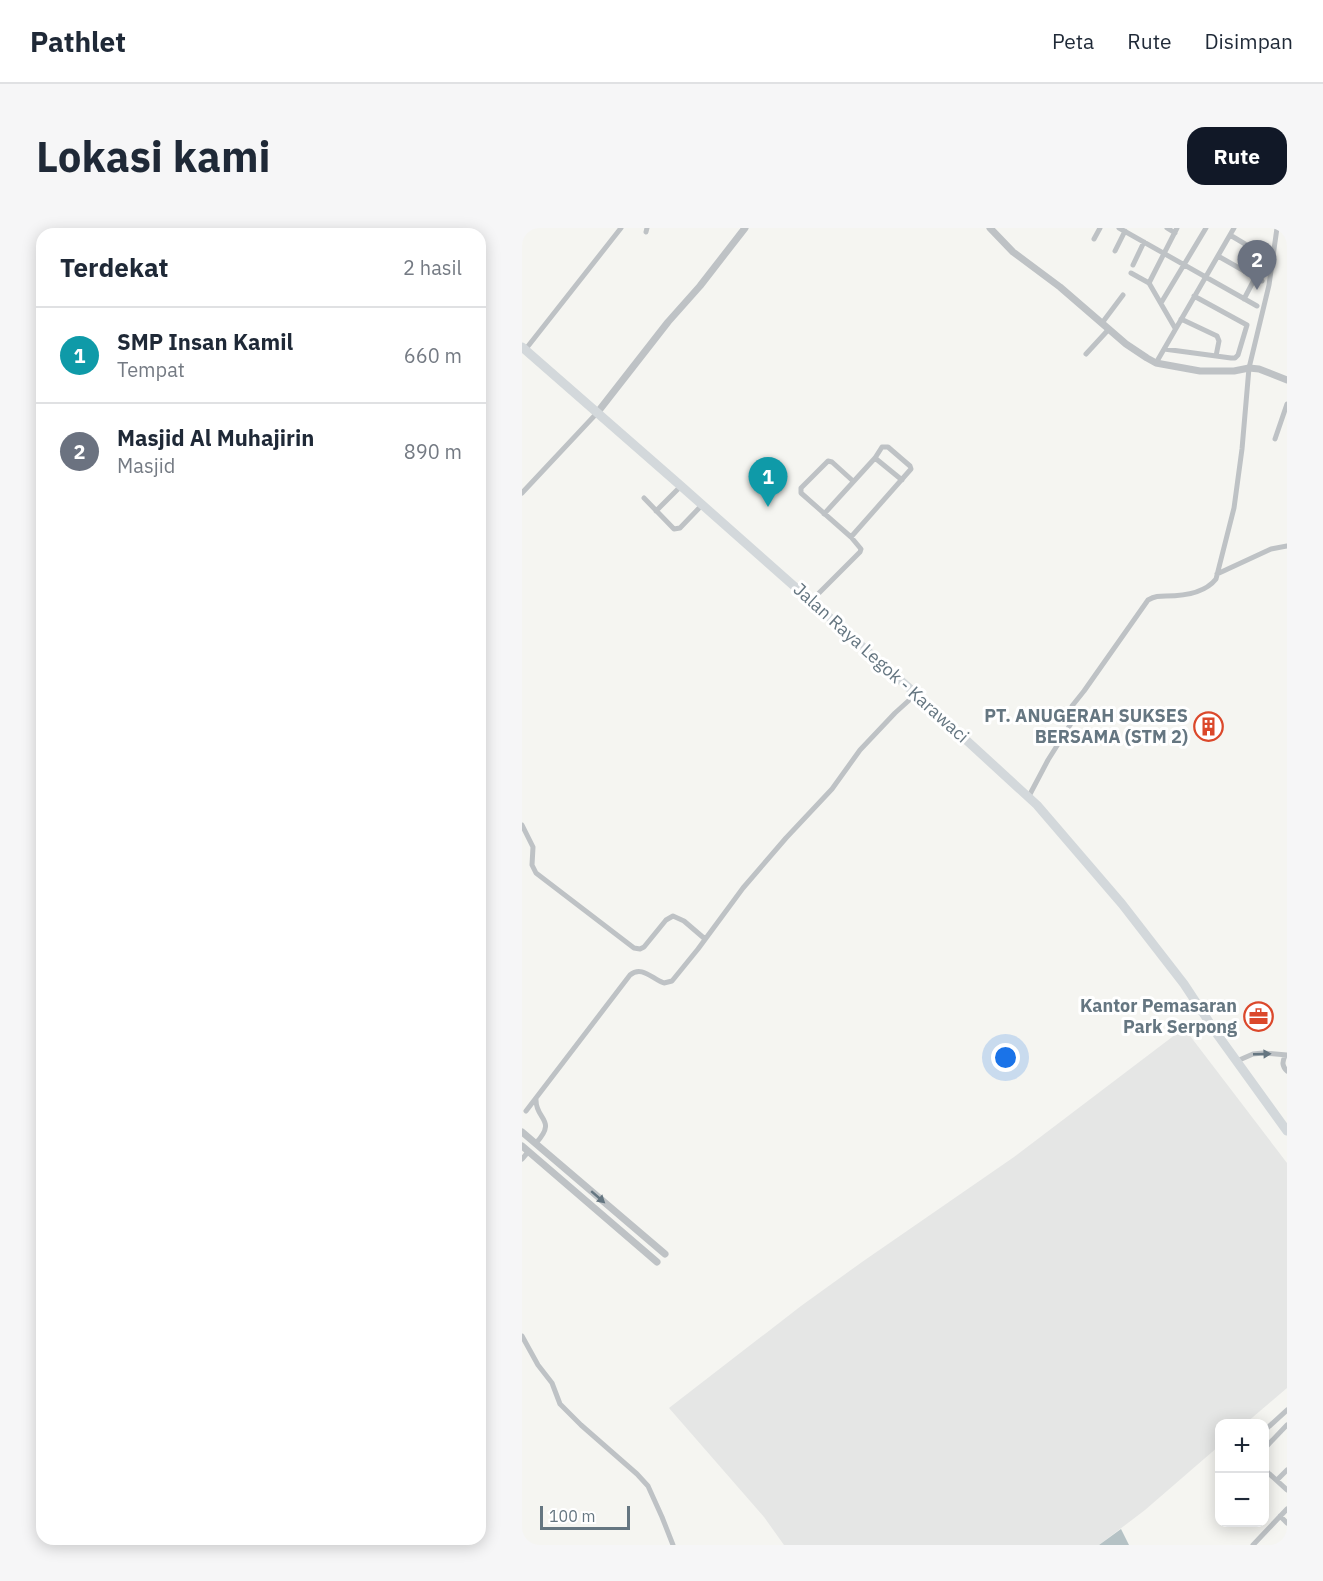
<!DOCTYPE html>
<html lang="id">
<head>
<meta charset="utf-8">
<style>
  :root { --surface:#fff; --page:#f6f6f7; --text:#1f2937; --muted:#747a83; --line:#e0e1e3; --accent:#111827 }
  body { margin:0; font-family:"IBM Plex Sans",sans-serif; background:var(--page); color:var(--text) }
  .controls { position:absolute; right:18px; bottom:18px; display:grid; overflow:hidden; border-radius:12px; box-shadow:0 3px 15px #0003 }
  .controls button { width:54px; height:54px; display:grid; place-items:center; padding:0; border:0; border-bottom:2px solid var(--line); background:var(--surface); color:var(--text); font:30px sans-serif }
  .scale { position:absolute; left:18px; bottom:15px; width:90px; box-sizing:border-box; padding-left:6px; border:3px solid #657681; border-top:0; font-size:16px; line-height:21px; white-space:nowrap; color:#657681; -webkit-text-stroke:4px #fff; paint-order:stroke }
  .you { position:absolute; left:484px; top:830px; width:21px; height:21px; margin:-15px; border:4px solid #fff; border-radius:50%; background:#1a73e8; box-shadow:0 0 0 9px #1a73e833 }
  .badge { display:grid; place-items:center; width:39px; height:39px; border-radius:50%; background:var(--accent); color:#fff; font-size:20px; font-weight:700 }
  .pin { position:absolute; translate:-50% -50px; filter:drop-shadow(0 2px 3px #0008) }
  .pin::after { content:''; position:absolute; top:32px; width:21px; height:18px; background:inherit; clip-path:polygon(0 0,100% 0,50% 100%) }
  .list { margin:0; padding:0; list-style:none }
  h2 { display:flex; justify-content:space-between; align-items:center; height:78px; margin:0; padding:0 24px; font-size:26px }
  h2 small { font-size:20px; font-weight:400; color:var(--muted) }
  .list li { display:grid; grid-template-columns:39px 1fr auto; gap:18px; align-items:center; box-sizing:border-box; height:96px; padding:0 24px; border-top:2px solid var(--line) }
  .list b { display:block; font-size:22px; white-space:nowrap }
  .list p { margin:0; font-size:20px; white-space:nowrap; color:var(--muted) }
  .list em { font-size:20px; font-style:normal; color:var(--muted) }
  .map { position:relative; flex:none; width:765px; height:1317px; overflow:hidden; border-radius:18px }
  header { display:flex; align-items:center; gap:36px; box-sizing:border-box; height:84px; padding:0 30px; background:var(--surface); border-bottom:2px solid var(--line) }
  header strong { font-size:28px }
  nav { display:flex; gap:33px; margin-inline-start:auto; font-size:21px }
  .intro { display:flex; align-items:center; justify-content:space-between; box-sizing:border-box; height:144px; padding:0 36px }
  h1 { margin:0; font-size:42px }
  .button { padding:15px 27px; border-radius:18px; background:var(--accent); color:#fff; font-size:21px; font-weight:700 }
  main { display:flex; gap:36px; padding:0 36px }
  aside { flex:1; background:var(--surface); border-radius:18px; box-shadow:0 3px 15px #0003 }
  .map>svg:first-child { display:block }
  .built { fill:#e5e6e5 }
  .water { fill:#b5c2c5 }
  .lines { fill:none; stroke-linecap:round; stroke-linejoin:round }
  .minor { stroke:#bec2c5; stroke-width:5 }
  .tertiary { stroke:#bec2c5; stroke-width:7 }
  .primary { stroke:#d3d8db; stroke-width:9 }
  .oneway { fill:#657681 }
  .labels { text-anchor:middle; stroke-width:6; stroke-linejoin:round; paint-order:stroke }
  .street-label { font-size:18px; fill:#657681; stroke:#fff }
  .poi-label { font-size:18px; font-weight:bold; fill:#657681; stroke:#fff; text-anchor:end }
</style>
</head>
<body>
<header>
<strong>Pathlet</strong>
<nav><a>Peta</a><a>Rute</a><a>Disimpan</a></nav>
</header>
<div class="intro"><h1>Lokasi kami</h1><a class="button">Rute</a></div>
<main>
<aside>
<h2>Terdekat<small>2 hasil</small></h2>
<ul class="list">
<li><span class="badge" style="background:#0f9aa8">1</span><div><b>SMP Insan Kamil</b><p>Tempat</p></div><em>660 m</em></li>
<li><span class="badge" style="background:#6b7280">2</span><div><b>Masjid Al Muhajirin</b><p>Masjid</p></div><em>890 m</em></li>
</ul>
</aside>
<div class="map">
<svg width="765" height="1317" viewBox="0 0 765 1317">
  <rect width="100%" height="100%" fill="#f5f5f1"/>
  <!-- built -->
  <path class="built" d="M662,800L765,935V1160L724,1195L698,1196L697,1218L623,1282L577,1317H262L242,1289L147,1180L279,1078L340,1034L492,929Z"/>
  <!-- water -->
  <path class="water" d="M599,1301L607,1317H577Z"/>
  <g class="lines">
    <!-- minor -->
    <path class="minor" d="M597,0L735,78
      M645,0L653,5
      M124,4L125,0
      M708,7L743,28
      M572,11L578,0
      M593,23L603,3
      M696,28L740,53
      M611,37L622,14
      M609,45L627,55
      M722,71L733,50
      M639,75L684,0
      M659,91L695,108L697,113L694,128
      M580,95L601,67
      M653,100L627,55L655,0
      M642,121L709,130H713L716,127L725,97L672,68
      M3,122L99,0
      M564,126L587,101
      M634,135L712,0
      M753,211L765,176
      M353,230L380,252
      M0,265L75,185
      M122,270L152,301L158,300L180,277
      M134,283L159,258
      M302,286L353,230L360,219H366L388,238L389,241L329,309
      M695,346L749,321L765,318
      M289,373L338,324L339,321L329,309L279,265V260L306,233L310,234L331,253
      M507,568L526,532L555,486L556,483L550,480V478L562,463L626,372C633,368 637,368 644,368C661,368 683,365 694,351L712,280L720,221L727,140L747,57L755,0
      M0,597L11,619L10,637L14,645L112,720L118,721L122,719L144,692L151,688L162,693L183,711
      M763,828C760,834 760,838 765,843
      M715,833L731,826L741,825L765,827
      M4,883L108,747C120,737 130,751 142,755L150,753L176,721L221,660L264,610L310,561L338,522L373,485L394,466
      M14,915C36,891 13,892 14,871
      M0,931L6,924
      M0,1108L16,1137L30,1155L38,1176L59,1197L115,1246L126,1258L140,1289L151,1317
      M742,1203L765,1182
      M742,1221L765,1197
      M742,1241L765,1262
      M755,1252L765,1242
      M758,1288L765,1295
      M731,1317L765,1281"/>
    <!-- tertiary -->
    <path class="tertiary" d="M468,0L491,24L538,59L604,116L625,130L634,135L678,143H712L727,140L737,141L765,152
      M75,185L146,94L178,58L223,0
      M0,904L143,1026
      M0,918L135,1034"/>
    <!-- primary -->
    <path class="primary" d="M0,119L159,258L394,466L515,577L600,676L662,756L695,806L765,903"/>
  </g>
  <!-- one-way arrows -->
  <defs><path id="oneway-solid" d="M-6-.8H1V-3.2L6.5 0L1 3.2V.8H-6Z" transform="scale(1.5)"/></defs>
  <g class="oneway">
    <use href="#oneway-solid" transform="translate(740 826) rotate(-2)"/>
    <use href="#oneway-solid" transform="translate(76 969) rotate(41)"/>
  </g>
  <!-- icons -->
  <defs>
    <symbol id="building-ring" viewBox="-11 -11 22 22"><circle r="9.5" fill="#fff" stroke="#db482b" stroke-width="1.5"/><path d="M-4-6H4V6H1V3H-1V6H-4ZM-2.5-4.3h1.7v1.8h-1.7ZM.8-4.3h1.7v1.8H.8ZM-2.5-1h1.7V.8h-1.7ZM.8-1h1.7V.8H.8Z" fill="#db482b"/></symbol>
    <symbol id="office-ring" viewBox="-11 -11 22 22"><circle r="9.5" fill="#fff" stroke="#db482b" stroke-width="1.5"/><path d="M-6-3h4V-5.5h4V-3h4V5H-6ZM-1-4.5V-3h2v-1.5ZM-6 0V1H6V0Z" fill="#db482b"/></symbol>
  </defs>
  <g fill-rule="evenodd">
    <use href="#building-ring" x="670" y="482" width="33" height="33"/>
    <use href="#office-ring" x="720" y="772" width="33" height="33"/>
  </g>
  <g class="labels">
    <!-- street labels -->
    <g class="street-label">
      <text transform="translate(359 435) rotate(42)" y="6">Jalan Raya Legok - Karawaci</text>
    </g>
    <!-- poi labels -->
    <g class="poi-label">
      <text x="666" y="494">PT. ANUGERAH SUKSES<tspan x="666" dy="21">BERSAMA (STM 2)</tspan></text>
      <text x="715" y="784">Kantor Pemasaran<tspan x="715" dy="21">Park Serpong</tspan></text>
    </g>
  </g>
</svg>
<div class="controls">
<button>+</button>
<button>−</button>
</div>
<div class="scale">100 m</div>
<div class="you"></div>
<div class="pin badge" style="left:246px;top:279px;background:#0f9aa8">1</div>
<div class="pin badge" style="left:735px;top:62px;background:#6b7280">2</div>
</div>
</main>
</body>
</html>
